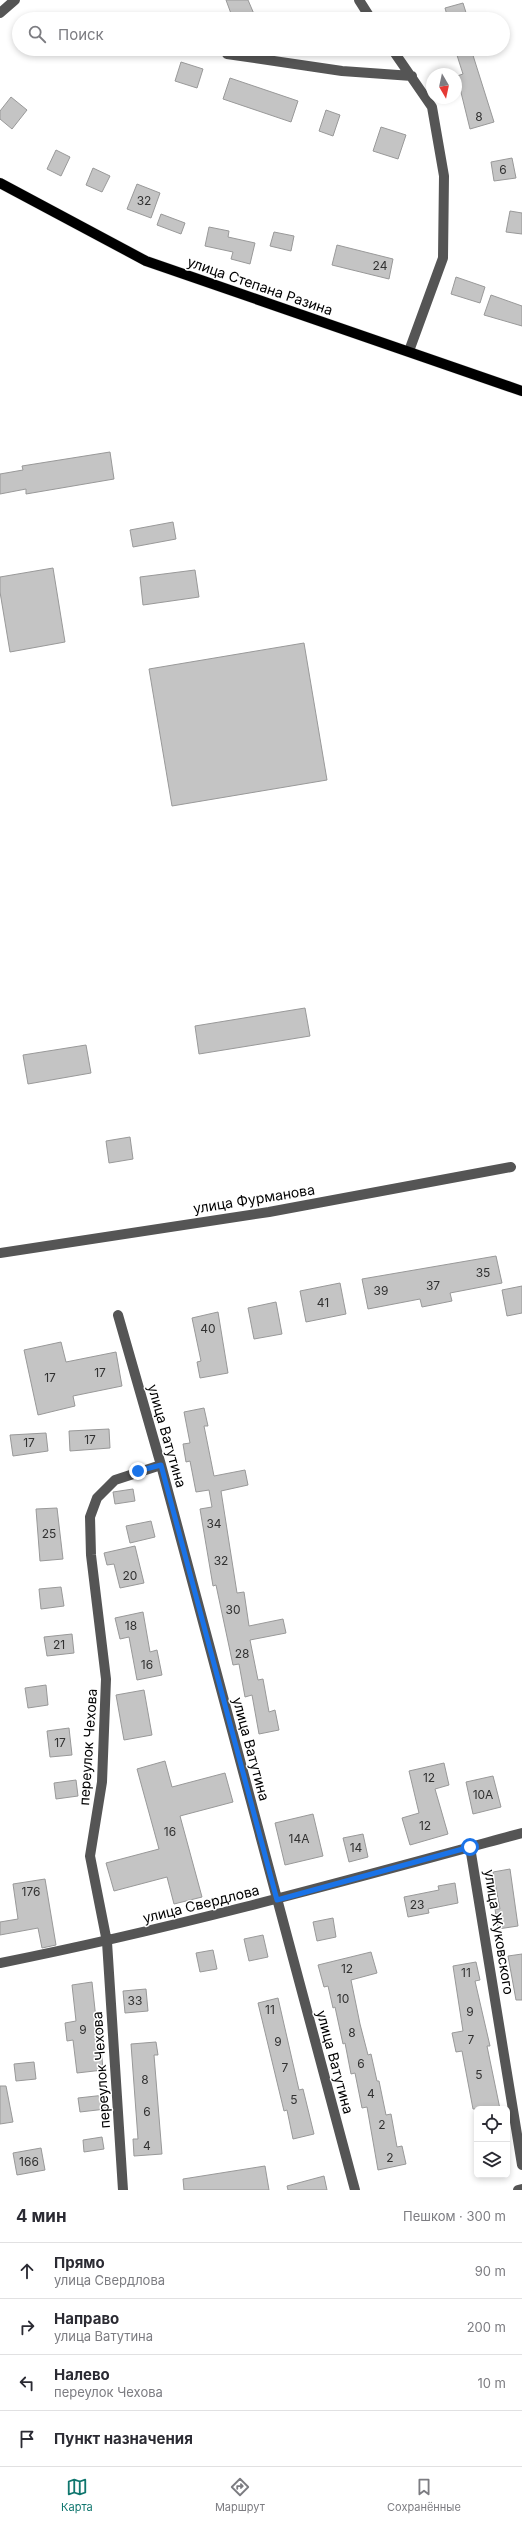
<!DOCTYPE html>
<html lang="ru">
<head>
<meta charset="utf-8">
<style>
  :root { --surface:#fff; --page:#f2f2f3; --text:#2b2b33; --muted:#7c7c81; --line:#e1e1e2; --accent:#0f766e }
  body { margin:0; font-family:Inter,sans-serif; background:var(--page); color:var(--text) }
  .controls { position:absolute; right:12px; bottom:12px; display:grid; overflow:hidden; border-radius:6px; box-shadow:0 2px 6px #0003 }
  .controls button { width:36px; height:36px; display:grid; place-items:center; padding:0; border:0; border-bottom:1px solid var(--line); background:var(--surface); color:var(--text); font:20px sans-serif }
  .compass { position:absolute; left:426px; top:68px; width:36px; height:36px; border-radius:50%; background:var(--surface); box-shadow:0 2px 6px #0003; rotate:171deg }
  .stop { position:absolute; width:12px; height:12px; margin:-9px; border:3px solid #1a73e8; border-radius:50%; background:#fff }
  .stop.end { background:#1a73e8; border-color:#fff; box-shadow:0 1px 4px #0008 }
  .list { margin:0; padding:0; list-style:none }
  h2 { display:flex; justify-content:space-between; align-items:center; height:52px; margin:0; padding:0 16px; font-size:17px }
  h2 small { font-size:13px; font-weight:400; color:var(--muted) }
  .list li { display:grid; grid-template-columns:26px 1fr auto; gap:12px; align-items:center; box-sizing:border-box; height:56px; padding:0 16px; border-top:1px solid var(--line) }
  .list b { display:block; font-size:15px; white-space:nowrap }
  .list p { margin:0; font-size:13px; white-space:nowrap; color:var(--muted) }
  .list em { font-size:13px; font-style:normal; color:var(--muted) }
  .icon { flex:none; width:22px; height:22px; fill:none; stroke:currentColor; stroke-width:2; stroke-linecap:round; stroke-linejoin:round }
  .map { position:relative; flex:none; width:522px; height:2190px; overflow:hidden }
  .search { position:absolute; background:var(--surface); box-shadow:0 2px 6px #0003; left:12px; right:12px; top:12px; height:44px; display:flex; align-items:center; gap:10px; box-sizing:border-box; padding:0 14px; border-radius:22px; color:var(--muted); font-size:15px }
  .sheet { height:276px; background:var(--surface) }
  nav { display:flex; justify-content:space-around; align-items:center; box-sizing:border-box; height:56px; border-top:1px solid var(--line); background:var(--surface); font-size:11px; color:var(--muted) }
  nav a { display:grid; justify-items:center; gap:2px }
  nav .on { color:var(--accent) }
  .map>svg:first-child { display:block }
  .building { fill:#c4c4c4; stroke:#999 }
  .lines { fill:none; stroke-linecap:round; stroke-linejoin:round }
  .major-casing { stroke:#dbdbdb; stroke-width:11 }
  .minor { stroke:#555; stroke-width:10 }
  .major { stroke:#000; stroke-width:10 }
  .route { stroke:#1a73e8; stroke-width:5 }
  .labels { text-anchor:middle; stroke-width:3; stroke-linejoin:round; paint-order:stroke }
  .number-label { font-size:12px; fill:#313131 }
  .street-label { font-size:14px; fill:#000; stroke:#fff }
</style>
</head>
<body>
<div class="map">
<svg width="522" height="2190" viewBox="0 0 522 2190">
  <rect width="100%" height="100%" fill="#fff"/>
  <!-- building -->
  <path class="building" d="M226,0H248L254,14L233,19Z
    M463,3L468,19H448L445,8Z
    M455,49H471L494,122L470,129L457,76L463,74Z
    M181,62L203,69L197,88L175,81Z
    M230,78L298,101L291,122L223,99Z
    M11,97L27,110L12,129L0,119V111Z
    M326,110L340,115L333,136L319,131Z
    M381,127L406,135L398,159L373,151Z
    M56,150L70,157L61,176L47,169Z
    M512,158L516,178L494,181L491,162Z
    M93,168L110,176L102,192L86,185Z
    M137,184L160,193L151,218L127,209Z
    M510,211L522,213V234L506,232Z
    M161,214L185,223L181,234L157,225Z
    M209,227L229,231L228,237L255,243L250,264L231,259L233,252L205,246Z
    M274,232L294,236L291,251L270,246Z
    M337,245L393,259L389,279L332,265Z
    M456,277L485,287L480,303L451,294Z
    M491,295L522,306V326L484,315Z
    M110,452L114,479L26,494V489L0,494V474L23,470L22,466Z
    M173,522L176,539L133,547L130,530Z
    M53,568L65,642L10,652L0,592V577Z
    M195,570L199,597L143,605L140,577Z
    M304,643L327,780L172,806L149,669Z
    M305,1008L310,1036L199,1054L195,1026Z
    M86,1045L91,1073L28,1084L23,1055Z
    M130,1137L133,1159L109,1163L106,1141Z
    M496,1256L502,1283L450,1293L452,1301L422,1307L420,1299L368,1309L362,1279Z
    M340,1283L346,1314L306,1322L300,1291Z
    M522,1286V1313L507,1316L502,1290Z
    M276,1302L282,1334L254,1339L248,1308Z
    M218,1312L228,1373L200,1378L197,1362L201,1361L192,1318Z
    M61,1342L66,1362L116,1352L122,1386L73,1396L75,1406L38,1415L24,1350Z
    M204,1408L208,1426H204L214,1476L245,1470L248,1485L221,1491L237,1593L244,1592L249,1626L283,1619L286,1633L250,1640L258,1680L263,1679L269,1712L275,1710L279,1730L259,1734L252,1695L245,1697L239,1664L233,1665L216,1585L213,1586L200,1509L212,1507L209,1490L196,1492L190,1461L186,1462L183,1444L190,1443L184,1412Z
    M109,1429L110,1448L70,1451L69,1431Z
    M46,1433L48,1451L13,1456L10,1435Z
    M133,1489L135,1501L115,1504L113,1492Z
    M57,1508L63,1559L40,1561L36,1509Z
    M151,1521L155,1537L130,1543L126,1526Z
    M135,1546L144,1583L120,1588L114,1564L107,1565L104,1553Z
    M61,1587L64,1606L41,1609L39,1589Z
    M143,1612L150,1652L157,1650L162,1675L137,1680L129,1637L120,1639L115,1618Z
    M72,1634L74,1653L47,1656L44,1637Z
    M46,1685L48,1705L28,1708L25,1688Z
    M144,1690L152,1735L124,1740L116,1695Z
    M69,1728L72,1755L50,1757L47,1731Z
    M165,1761L172,1787L225,1773L233,1802L180,1816L202,1897L174,1904L167,1877L114,1891L106,1863L159,1849L137,1769Z
    M444,1763L449,1785L435,1789L448,1834L410,1845L402,1818L419,1813L409,1771Z
    M493,1776L501,1807L473,1814L466,1782Z
    M76,1780L78,1796L56,1799L54,1783Z
    M313,1814L323,1856L285,1865L275,1823Z
    M363,1834L368,1857L349,1862L343,1838Z
    M510,1869L518,1926L498,1929L495,1909H500L493,1872Z
    M45,1879L56,1945L42,1948L38,1928L0,1935V1922L18,1919L13,1884Z
    M455,1883L458,1903L428,1909L429,1913L408,1917L404,1897L439,1890L438,1886Z
    M333,1918L336,1937L317,1941L313,1922Z
    M263,1935L268,1957L249,1961L244,1939Z
    M213,1950L217,1969L200,1972L196,1953Z
    M371,1952L377,1973L351,1980L360,2024L368,2055L371,2054L377,2081H379L386,2115L391,2114L397,2147L402,2146L406,2164L378,2170L367,2107L362,2108L355,2073L351,2074L345,2043L343,2044L335,2007L333,2008L328,1986L324,1987L318,1965Z
    M522,1954V2000H516L508,1956Z
    M476,1962L480,1980L475,1981L490,2046H487L500,2109H473L462,2051L456,2052L452,2033L463,2031L453,1966Z
    M92,1982L96,2019H99L103,2070L77,2073L73,2040L67,2041L65,2023L76,2021L72,1985Z
    M146,1989L148,2011L125,2013L123,1991Z
    M278,1998L299,2090L303,2089L314,2134L293,2139L287,2110L284,2111L258,2003Z
    M156,2042L158,2055H154L162,2154L134,2156L133,2139H138L131,2044Z
    M34,2062L36,2079L16,2081L14,2064Z
    M0,2086H6L13,2122L0,2124Z
    M105,2095L106,2109L80,2112L78,2098Z
    M102,2137L104,2149L84,2152L83,2140Z
    M41,2148L45,2170L17,2175L13,2153Z
    M265,2166L269,2190H184L183,2179Z
    M324,2176L327,2190H288L287,2186Z"/>
  <g class="lines">
    <defs>
      <path id="major" d="M0,183L146,261L522,391"/>
    </defs>
    <!-- major casing -->
    <use href="#major" class="major-casing"/>
    <!-- minor -->
    <path class="minor" d="M359,0L371,19
      M0,13L15,0
      M392,49L432,107L444,176L443,258L409,351
      M227,54L342,71L412,76
      M0,1253L269,1212L511,1167
      M118,1315L161,1465L355,2190
      M470,1847L522,2165
      M0,1963C176,1928 349,1880 522,1833
      M123,2190L107,1942L90,1856L102,1782L106,1679L91,1555L90,1517L97,1498L115,1480L161,1465
      M518,2190L522,2189"/>
    <!-- major -->
    <use href="#major" class="major"/>
  </g>
  <g class="lines">
    <!-- route -->
    <path class="route" d="M138,1471L161,1465L277,1900L470,1847"/>
  </g>
  <g class="labels">
    <!-- number labels -->
    <g class="number-label">
      <text x="479" y="121">8</text>
      <text x="503" y="174">6</text>
      <text x="144" y="205">32</text>
      <text x="380" y="270">24</text>
      <text x="483" y="1277">35</text>
      <text x="433" y="1290">37</text>
      <text x="381" y="1295">39</text>
      <text x="323" y="1307">41</text>
      <text x="208" y="1333">40</text>
      <text x="100" y="1377">17</text>
      <text x="50" y="1382">17</text>
      <text x="90" y="1444">17</text>
      <text x="29" y="1447">17</text>
      <text x="214" y="1528">34</text>
      <text x="49" y="1538">25</text>
      <text x="221" y="1565">32</text>
      <text x="130" y="1580">20</text>
      <text x="233" y="1614">30</text>
      <text x="131" y="1630">18</text>
      <text x="59" y="1649">21</text>
      <text x="242" y="1658">28</text>
      <text x="147" y="1669">16</text>
      <text x="60" y="1747">17</text>
      <text x="429" y="1782">12</text>
      <text x="483" y="1799">10А</text>
      <text x="425" y="1830">12</text>
      <text x="170" y="1836">16</text>
      <text x="299" y="1843">14А</text>
      <text x="356" y="1852">14</text>
      <text x="31" y="1896">176</text>
      <text x="417" y="1909">23</text>
      <text x="347" y="1973">12</text>
      <text x="466" y="1977">11</text>
      <text x="343" y="2003">10</text>
      <text x="135" y="2005">33</text>
      <text x="270" y="2014">11</text>
      <text x="470" y="2016">9</text>
      <text x="83" y="2034">9</text>
      <text x="352" y="2037">8</text>
      <text x="471" y="2044">7</text>
      <text x="278" y="2046">9</text>
      <text x="361" y="2068">6</text>
      <text x="285" y="2072">7</text>
      <text x="479" y="2079">5</text>
      <text x="145" y="2084">8</text>
      <text x="371" y="2098">4</text>
      <text x="294" y="2104">5</text>
      <text x="147" y="2116">6</text>
      <text x="382" y="2129">2</text>
      <text x="147" y="2150">4</text>
      <text x="390" y="2162">2</text>
      <text x="29" y="2166">166</text>
    </g>
    <!-- street labels -->
    <g class="street-label">
      <text transform="translate(260 286) rotate(19)" y="5">улица Степана Разина</text>
      <text transform="translate(254 1199) rotate(-9)" y="5">улица Фурманова</text>
      <text transform="translate(167 1436) rotate(74)" y="5">улица Ватутина</text>
      <text transform="translate(88 1747) rotate(-86)" y="5">переулок Чехова</text>
      <text transform="translate(251 1749) rotate(75)" y="5">улица Ватутина</text>
      <text transform="translate(201 1904) rotate(-14)" y="5">улица Свердлова</text>
      <text transform="translate(499 1932) rotate(81)" y="5">улица Жуковского</text>
      <text transform="translate(335 2062) rotate(75)" y="5">улица Ватутина</text>
      <text transform="translate(101 2070) rotate(-94)" y="5">переулок Чехова</text>
    </g>
  </g>
</svg>
<div class="controls">
<button><svg class="icon" aria-label="locate" viewBox="0 0 24 24"><circle cx="12" cy="12" r="6"/><path d="M12 2v4M12 18v4M2 12h4M18 12h4"/></svg></button>
<button><svg class="icon" aria-label="layers" viewBox="0 0 24 24"><path d="M12 4l9 5-9 5-9-5zM3 14l9 5 9-5"/></svg></button>
</div>
<svg class="compass" viewBox="-18 -18 36 36"><path d="M0-13l5 13h-10z" fill="#e53935"/><path d="M0 13l5-13h-10z" fill="#7c7c81"/></svg>
<div class="stop" style="left:470px;top:1847px"></div>
<div class="stop end" style="left:138px;top:1471px"></div>
<div class="search"><svg class="icon" aria-label="search" viewBox="0 0 24 24"><circle cx="10" cy="10" r="6"/><path d="M15 15l6 6"/></svg>Поиск</div>
</div>
<section class="sheet">
<h2>4 мин<small>Пешком · 300 m</small></h2>
<ul class="list">
<li><svg class="icon" aria-label="ahead" viewBox="0 0 24 24"><path d="M12 20V5M6 11l6-6 6 6"/></svg><div><b>Прямо</b><p>улица Свердлова</p></div><em>90 m</em></li>
<li><svg class="icon" aria-label="right" viewBox="0 0 24 24"><path d="M7 20v-9h11M14 6l5 5-5 5"/></svg><div><b>Направо</b><p>улица Ватутина</p></div><em>200 m</em></li>
<li><svg class="icon" aria-label="left" viewBox="0 0 24 24"><path d="M17 20v-9H6M10 6l-5 5 5 5"/></svg><div><b>Налево</b><p>переулок Чехова</p></div><em>10 m</em></li>
<li><svg class="icon" aria-label="arrive" viewBox="0 0 24 24"><path d="M6 21V4h12l-3 4 3 4H6"/></svg><div><b>Пункт назначения</b></div></li>
</ul>
</section>
<nav>
<a class="on"><svg class="icon" aria-label="map" viewBox="0 0 24 24"><path d="M3 6l6-2 6 2 6-2v14l-6 2-6-2-6 2zM9 4v14M15 6v14"/></svg>Карта</a>
<a><svg class="icon" aria-label="directions" viewBox="0 0 24 24"><path d="M12 3l9 9-9 9-9-9zM9 14v-3h6M13 9l2 2-2 2"/></svg>Маршрут</a>
<a><svg class="icon" aria-label="saved" viewBox="0 0 24 24"><path d="M7 4h10v16l-5-4-5 4z"/></svg>Сохранённые</a>
</nav>
</body>
</html>
